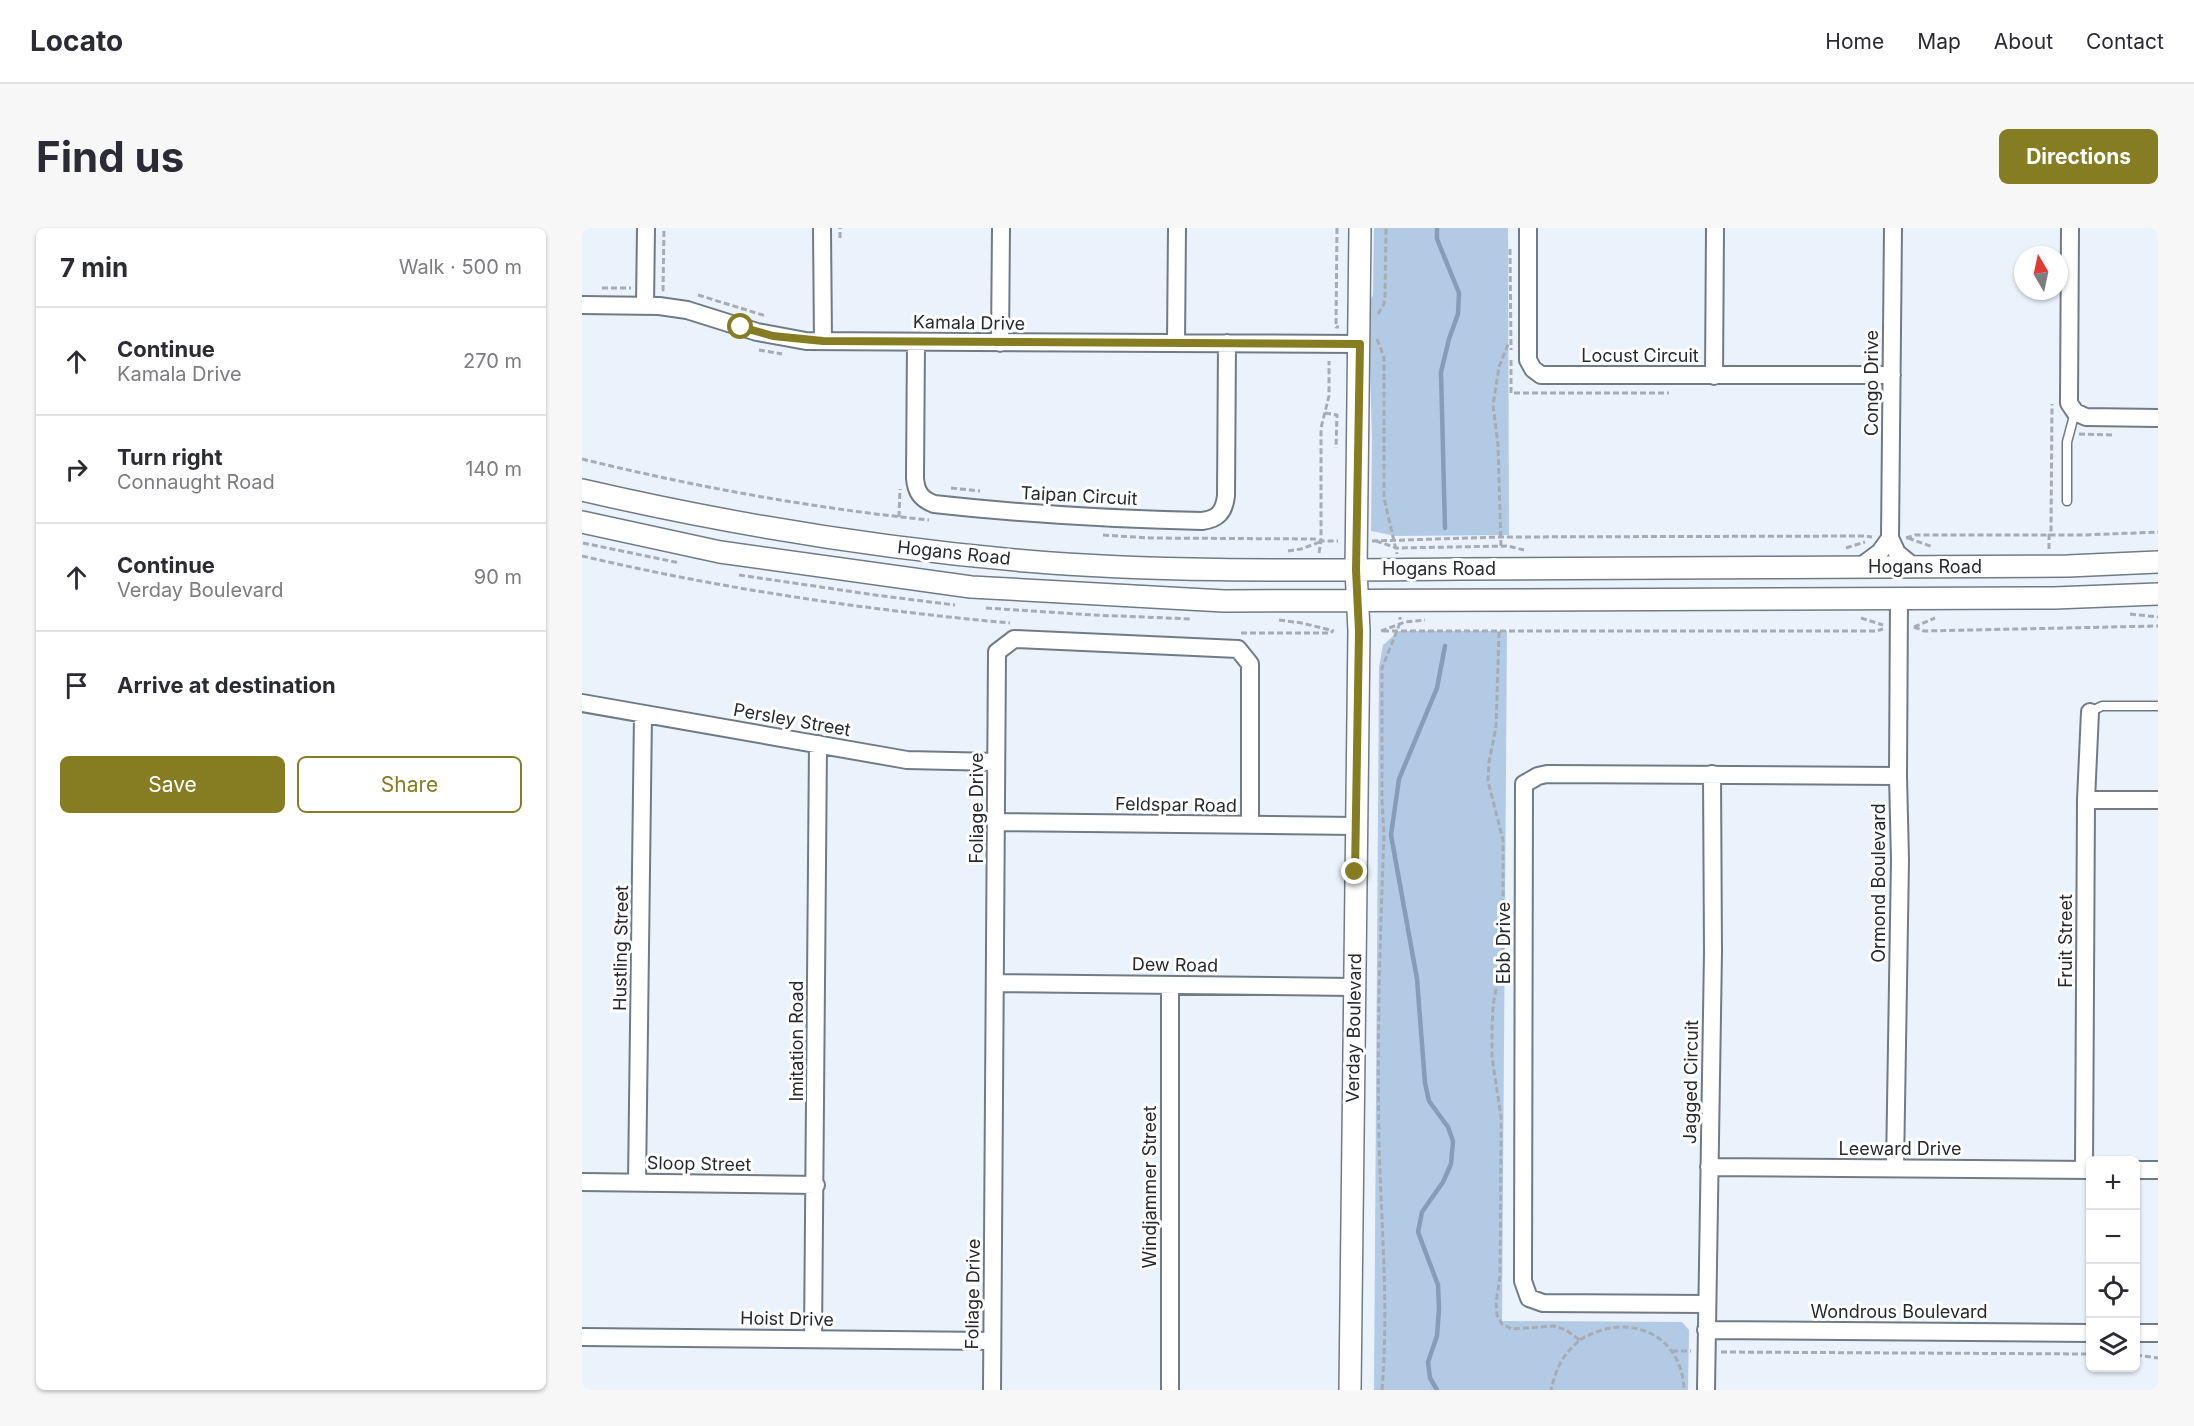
<!DOCTYPE html>
<html lang="en">
<head>
<meta charset="utf-8">
<style>
  :root { --surface:#fff; --page:#f7f7f7; --text:#2b2b33; --muted:#7c7c81; --line:#e1e1e2; --accent:#867d23 }
  body { margin:0; font-family:Inter,sans-serif; background:var(--page); color:var(--text) }
  .controls { position:absolute; right:18px; bottom:18px; display:grid; overflow:hidden; border-radius:9px; box-shadow:0 2px 4px #0004 }
  .controls button { width:54px; height:54px; display:grid; place-items:center; padding:0; border:0; border-bottom:2px solid var(--line); background:var(--surface); color:var(--text); font:30px sans-serif }
  .compass { position:absolute; left:1432px; top:18px; width:54px; height:54px; border-radius:50%; background:var(--surface); box-shadow:0 2px 4px #0004; rotate:351deg }
  .stop { position:absolute; width:18px; height:18px; margin:-14px; border:4px solid #867d23; border-radius:50%; background:#fff }
  .stop.end { background:#867d23; border-color:#fff; box-shadow:0 2px 6px #0008 }
  .list { margin:0; padding:0; list-style:none }
  h2 { display:flex; justify-content:space-between; align-items:center; height:78px; margin:0; padding:0 24px; font-size:26px }
  h2 small { font-size:20px; font-weight:400; color:var(--muted) }
  .list li { display:grid; grid-template-columns:39px 1fr auto; gap:18px; align-items:center; box-sizing:border-box; height:108px; padding:0 24px; border-top:2px solid var(--line) }
  .list b { display:block; font-size:22px; white-space:nowrap }
  .list p { margin:0; font-size:20px; white-space:nowrap; color:var(--muted) }
  .list em { font-size:20px; font-style:normal; color:var(--muted) }
  .actions { display:flex; gap:12px; padding:18px 24px }
  .actions a { flex:1; padding:14px 0; border:2px solid var(--accent); border-radius:9px; text-align:center; font-size:21px; color:var(--accent) }
  .actions .main { background:var(--accent); color:#fff }
  .icon { flex:none; width:33px; height:33px; fill:none; stroke:currentColor; stroke-width:2; stroke-linecap:round; stroke-linejoin:round }
  .map { position:relative; flex:none; width:1576px; height:1162px; overflow:hidden; border-radius:9px }
  header { display:flex; align-items:center; gap:36px; box-sizing:border-box; height:84px; padding:0 30px; background:var(--surface); border-bottom:2px solid var(--line) }
  header strong { font-size:28px }
  nav { display:flex; gap:33px; margin-inline-start:auto; font-size:21px }
  .intro { display:flex; align-items:center; justify-content:space-between; box-sizing:border-box; height:144px; padding:0 36px }
  h1 { margin:0; font-size:42px }
  .button { padding:15px 27px; border-radius:9px; background:var(--accent); color:#fff; font-size:21px; font-weight:700 }
  main { display:flex; gap:36px; padding:0 36px }
  aside { flex:1; background:var(--surface); border-radius:9px; box-shadow:0 2px 4px #0004 }
  .map>svg:first-child { display:block }
  .park { fill:#b3cae5 }
  .lines { fill:none; stroke-linecap:round; stroke-linejoin:round }
  .stream { stroke:#859db9; stroke-width:4.5 }
  .service-casing { stroke:#717b86; stroke-width:11 }
  .minor-casing { stroke:#717b86; stroke-width:20 }
  .tertiary-casing { stroke:#717b86; stroke-width:24 }
  .path { stroke:#a6acb5; stroke-width:3; stroke-dasharray:6 3; stroke-linecap:butt }
  .service { stroke:#fff; stroke-width:8 }
  .minor { stroke:#fff; stroke-width:16 }
  .tertiary { stroke:#fff; stroke-width:21 }
  .route { stroke:#867d23; stroke-width:8 }
  .labels { text-anchor:middle; stroke-width:6; stroke-linejoin:round; paint-order:stroke }
  .street-label { font-size:18px; fill:#262a2f; stroke:#fefefe }
</style>
</head>
<body>
<header>
<strong>Locato</strong>
<nav><a>Home</a><a>Map</a><a>About</a><a>Contact</a></nav>
</header>
<div class="intro"><h1>Find us</h1><a class="button">Directions</a></div>
<main>
<aside>
<h2>7 min<small>Walk · 500 m</small></h2>
<ul class="list">
<li><svg class="icon" aria-label="ahead" viewBox="0 0 24 24"><path d="M12 20V5M6 11l6-6 6 6"/></svg><div><b>Continue</b><p>Kamala Drive</p></div><em>270 m</em></li>
<li><svg class="icon" aria-label="right" viewBox="0 0 24 24"><path d="M7 20v-9h11M14 6l5 5-5 5"/></svg><div><b>Turn right</b><p>Connaught Road</p></div><em>140 m</em></li>
<li><svg class="icon" aria-label="ahead" viewBox="0 0 24 24"><path d="M12 20V5M6 11l6-6 6 6"/></svg><div><b>Continue</b><p>Verday Boulevard</p></div><em>90 m</em></li>
<li><svg class="icon" aria-label="arrive" viewBox="0 0 24 24"><path d="M6 21V4h12l-3 4 3 4H6"/></svg><div><b>Arrive at destination</b></div></li>
</ul>
<div class="actions"><a class="main">Save</a><a>Share</a></div>
</aside>
<div class="map">
<svg width="1576" height="1162" viewBox="0 0 1576 1162">
  <rect width="100%" height="100%" fill="#eaf2fc"/>
  <!-- park -->
  <path class="park" d="M792,0H926L927,307L814,308L789,303L790,210L786,76L791,67Z
    M817,403H925L920,1093L1100,1094L1107,1102L1106,1162H792L797,439L801,417Z"/>
  <g class="lines">
    <!-- stream -->
    <path class="stream" d="M855,0V11L877,65L876,86L867,111L859,144L863,300
      M855,1162L848,1150L846,1134L855,1108L857,1081L856,1057L836,1004L840,984L861,954L869,936L871,913L866,899L847,873L843,855L835,751L809,607L817,551L855,460L863,418"/>
    <defs>
      <path id="service" d="M1485,273V214L1493,184
        M1508,484L1520,478H1576"/>
      <path id="minor" d="M240,0L241,113
        M946,0V132L951,141L959,147H1310
        M1311,0L1308,310L1315,325L1332,339
        M1488,0L1487,175L1493,184L1504,189L1576,190
        M0,77L77,78L105,82L175,104L224,113L778,116
        M63,78L64,0
        M334,114L333,250C334,264 339,271 352,276C441,286 530,291 620,293C636,291 642,284 644,268L645,115
        M418,115L419,0
        M594,115L595,0
        M1132,148L1133,0
        M1278,339L1298,324L1308,310
        M0,475L325,532L414,534
        M1504,572H1576
        M414,594L774,598
        M413,755L772,759
        M588,757V1162
        M1127,939L1508,942
        M1313,940L1318,632L1316,548L1317,370
        M1502,942L1504,572L1508,484
        M1554,942H1576
        M0,954L234,957
        M55,955L61,486
        M1125,1076L961,1075L947,1070L941,1053L942,556L956,548L965,546L1316,548
        M1124,1102L1508,1105
        M1554,1105H1576
        M0,1109L410,1113
        M231,1111L236,516
        M410,1162L415,424L432,411L656,421L668,436V597
        M1124,1162L1131,724L1130,546"/>
      <path id="tertiary" d="M0,262C147,296 294,320 444,333C588,345 734,342 879,341C1081,340 1284,339 1486,338L1576,334
        M0,294L138,324L389,359L642,373L1472,370L1576,366
        M768,1162L777,403L774,342L778,0"/>
    </defs>
    <!-- service casing -->
    <use href="#service" class="service-casing"/>
    <!-- minor casing -->
    <use href="#minor" class="minor-casing"/>
    <!-- tertiary casing -->
    <use href="#tertiary" class="tertiary-casing"/>
    <!-- path -->
    <path class="path" d="M755,0L754,99H757
      M258,10V0
      M928,21L929,122
      M20,60H49
      M80,62H81L82,0
      M116,67L184,88
      M796,86L802,76L803,67L804,0
      M795,111L802,129V270L815,326
      M177,122L200,126
      M929,132V165H1087
      M743,185L755,187L754,220
      M1497,206L1530,207
      M0,231C114,259 230,280 347,292
      M369,260L398,263
      M317,289L318,261
      M521,307L568,310L732,311L739,313H756
      M1324,310L1333,307H1503L1576,304
      M1326,310L1351,319
      M790,313L918,309L1283,308L1290,309
      M794,313L815,320L926,318L942,322
      M1,315L98,335
      M919,318L916,217L911,177L917,139L927,114
      M1264,320L1283,314
      M1467,321V307L1469,304L1470,176
      M706,323L719,321L738,314
      M737,325L739,313V200L747,168V133
      M0,328C141,361 284,382 428,395
      M157,347L293,367L373,377
      M404,380L511,387L610,391
      M1548,386L1576,389
      M1279,390L1301,397
      M697,392L720,395L752,403
      M1332,399L1353,390
      M1332,399L1342,403L1576,398
      M799,403L823,394L843,392
      M801,403H1294L1301,401
      M917,404L914,499L907,534L906,553L921,612V720L911,778L910,801V830L919,888V912L918,1048L914,1075L915,1087L920,1096L930,1101L972,1098L984,1102L998,1112C980,1128 975,1138 969,1162
      M659,405H748L751,403
      M998,1112C1044,1083 1100,1104 1102,1162
      M1090,1123H1109
      M1139,1124L1508,1126
      M1554,1127L1576,1130
      M800,1162C807,1077 799,997 797,912C795,810 798,709 802,607L800,571V440L818,395V389"/>
    <!-- service -->
    <use href="#service" class="service"/>
    <!-- minor -->
    <use href="#minor" class="minor"/>
    <!-- tertiary -->
    <use href="#tertiary" class="tertiary"/>
  </g>
  <g class="lines">
    <!-- route -->
    <path class="route" d="M159,99L191,108L241,113L778,116L774,342L777,403L773,644"/>
  </g>
  <g class="labels">
    <!-- street labels -->
    <g class="street-label">
      <text transform="translate(387 95) rotate(1)" y="6">Kamala Drive</text>
      <text x="1058" y="134">Locust Circuit</text>
      <text transform="translate(1290 155) rotate(-90)" y="6">Congo Drive</text>
      <text transform="translate(497 268) rotate(3)" y="6">Taipan Circuit</text>
      <text transform="translate(372 325) rotate(6)" y="6">Hogans Road</text>
      <text x="1343" y="345">Hogans Road</text>
      <text x="857" y="347">Hogans Road</text>
      <text transform="translate(210 492) rotate(10)" y="6">Persley Street</text>
      <text transform="translate(594 577) rotate(1)" y="6">Feldspar Road</text>
      <text transform="translate(395 580) rotate(-90)" y="6">Foliage Drive</text>
      <text transform="translate(1297 655) rotate(-90)" y="6">Ormond Boulevard</text>
      <text transform="translate(1484 713) rotate(-90)" y="6">Fruit Street</text>
      <text transform="translate(922 715) rotate(-90)" y="6">Ebb Drive</text>
      <text transform="translate(39 720) rotate(-89)" y="6">Hustling Street</text>
      <text transform="translate(593 737) rotate(1)" y="6">Dew Road</text>
      <text transform="translate(772 800) rotate(-89)" y="6">Verday Boulevard</text>
      <text transform="translate(215 813) rotate(-90)" y="6">Imitation Road</text>
      <text transform="translate(1109 854) rotate(-89)" y="6">Jagged Circuit</text>
      <text x="1318" y="927">Leeward Drive</text>
      <text transform="translate(117 936) rotate(1)" y="6">Sloop Street</text>
      <text transform="translate(568 959) rotate(-90)" y="6">Windjammer Street</text>
      <text transform="translate(391 1066) rotate(-89)" y="6">Foliage Drive</text>
      <text x="1317" y="1090">Wondrous Boulevard</text>
      <text transform="translate(205 1091) rotate(1)" y="6">Hoist Drive</text>
    </g>
  </g>
</svg>
<div class="controls">
<button>+</button>
<button>−</button>
<button><svg class="icon" aria-label="locate" viewBox="0 0 24 24"><circle cx="12" cy="12" r="6"/><path d="M12 2v4M12 18v4M2 12h4M18 12h4"/></svg></button>
<button><svg class="icon" aria-label="layers" viewBox="0 0 24 24"><path d="M12 4l9 5-9 5-9-5zM3 14l9 5 9-5"/></svg></button>
</div>
<svg class="compass" viewBox="-18 -18 36 36"><path d="M0-13l5 13h-10z" fill="#e53935"/><path d="M0 13l5-13h-10z" fill="#7c7c81"/></svg>
<div class="stop" style="left:159px;top:99px"></div>
<div class="stop end" style="left:773px;top:644px"></div>
</div>
</main>
</body>
</html>
